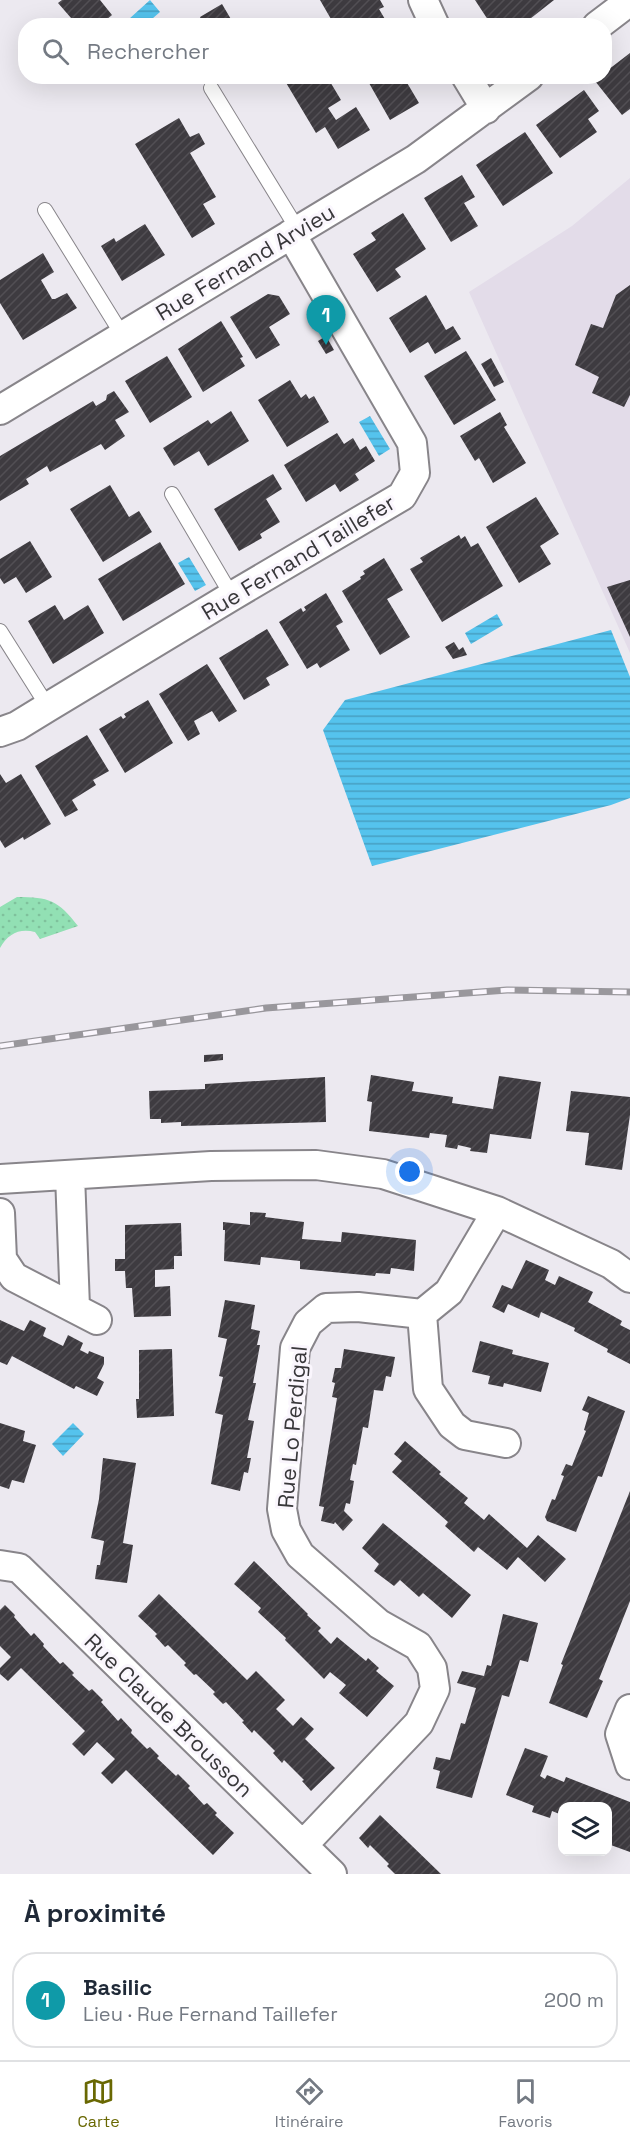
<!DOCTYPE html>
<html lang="fr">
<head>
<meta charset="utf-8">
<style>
  :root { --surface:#fff; --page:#f6f6f7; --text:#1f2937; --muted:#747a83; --line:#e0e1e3; --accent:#696802 }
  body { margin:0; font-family:"Space Grotesk",sans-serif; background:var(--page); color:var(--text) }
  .controls { position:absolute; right:18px; bottom:18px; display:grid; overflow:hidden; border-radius:12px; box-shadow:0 6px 24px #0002 }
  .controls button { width:54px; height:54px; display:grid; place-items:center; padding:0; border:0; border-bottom:2px solid var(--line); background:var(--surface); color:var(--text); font:30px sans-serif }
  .you { position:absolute; left:410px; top:1172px; width:21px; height:21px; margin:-15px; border:4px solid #fff; border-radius:50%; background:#1a73e8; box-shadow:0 0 0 9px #1a73e833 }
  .badge { display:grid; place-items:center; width:39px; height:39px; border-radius:50%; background:var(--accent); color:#fff; font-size:20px; font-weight:700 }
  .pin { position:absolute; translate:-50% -50px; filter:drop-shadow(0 2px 3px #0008) }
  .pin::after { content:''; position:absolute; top:32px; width:21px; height:18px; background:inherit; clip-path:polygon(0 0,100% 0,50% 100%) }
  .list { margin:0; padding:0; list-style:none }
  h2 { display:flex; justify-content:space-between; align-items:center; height:78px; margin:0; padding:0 24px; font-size:26px }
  h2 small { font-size:20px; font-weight:400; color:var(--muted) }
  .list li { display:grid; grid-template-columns:39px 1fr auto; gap:18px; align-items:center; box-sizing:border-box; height:96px; margin:0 12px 12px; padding:0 12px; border:2px solid var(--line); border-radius:24px }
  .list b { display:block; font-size:22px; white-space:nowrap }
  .list p { margin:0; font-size:20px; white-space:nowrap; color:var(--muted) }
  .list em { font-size:20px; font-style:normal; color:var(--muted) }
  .icon { flex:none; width:33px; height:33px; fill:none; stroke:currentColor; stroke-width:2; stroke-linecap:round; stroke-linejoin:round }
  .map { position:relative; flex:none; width:630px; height:1874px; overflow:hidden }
  .search { position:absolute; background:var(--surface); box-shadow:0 6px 24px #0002; left:18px; right:18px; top:18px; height:66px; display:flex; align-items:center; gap:15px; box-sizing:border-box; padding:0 21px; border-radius:24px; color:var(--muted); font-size:22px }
  .sheet { height:186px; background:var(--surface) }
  nav { display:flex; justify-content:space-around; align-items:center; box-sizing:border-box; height:84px; border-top:2px solid var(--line); background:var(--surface); font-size:16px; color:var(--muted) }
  nav a { display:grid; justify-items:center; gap:3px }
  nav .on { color:var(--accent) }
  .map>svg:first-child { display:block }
  .built { fill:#e3dce9 }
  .grass { fill:url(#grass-dots) }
  .water { fill:url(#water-rules) }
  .building { fill:url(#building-hatch) }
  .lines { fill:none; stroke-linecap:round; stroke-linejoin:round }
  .lane-casing { stroke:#88858a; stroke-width:16 }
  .street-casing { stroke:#88858a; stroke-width:32 }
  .lane { stroke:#fff; stroke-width:14 }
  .street { stroke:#fff; stroke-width:28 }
  .rail-casing { stroke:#99979c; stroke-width:7 }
  .rail { stroke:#faf6fd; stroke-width:4.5; stroke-dasharray:14; stroke-linecap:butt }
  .labels { text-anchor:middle; stroke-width:6; stroke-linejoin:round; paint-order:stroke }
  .street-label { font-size:22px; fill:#38373a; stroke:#faf6fd }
</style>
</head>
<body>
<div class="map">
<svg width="630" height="1874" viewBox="0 0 630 1874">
  <defs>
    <pattern id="grass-dots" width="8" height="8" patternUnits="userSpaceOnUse" patternTransform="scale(1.5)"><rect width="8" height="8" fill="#92e0b4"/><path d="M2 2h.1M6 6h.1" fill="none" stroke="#7fc19c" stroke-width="1.8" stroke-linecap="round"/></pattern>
    <pattern id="water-rules" width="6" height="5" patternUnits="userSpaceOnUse" patternTransform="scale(1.5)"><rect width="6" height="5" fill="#55c3ed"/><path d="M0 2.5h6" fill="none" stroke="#479fc1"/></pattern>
    <pattern id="building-hatch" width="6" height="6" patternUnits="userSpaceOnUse" patternTransform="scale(1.5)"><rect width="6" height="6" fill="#3e3b40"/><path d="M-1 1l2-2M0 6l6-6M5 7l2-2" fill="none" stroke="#524f54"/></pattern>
  </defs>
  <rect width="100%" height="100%" fill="#ece9f0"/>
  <!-- built -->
  <path class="built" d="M630,178V653L469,292L572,226Z"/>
  <!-- grass -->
  <path class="grass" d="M17,897C49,897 58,900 78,926L40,939L35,932C19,928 8,934 0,948V907Z"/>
  <!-- water -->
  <path class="water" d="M150,0L160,12L145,25H135L129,19Z
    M370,416L390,449L379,456L359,422Z
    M189,557L206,585L195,591L178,563Z
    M497,614L503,625L471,644L465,633Z
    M611,630L630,677V798L611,805L372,866L323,730L345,700Z
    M73,1423L84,1434L63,1456L52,1444Z"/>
  <!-- building -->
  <path class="building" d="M62,0H100L112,15L99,26H96L90,18L82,26H78L58,3Z
    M320,0H380L384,7L379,9L389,26H335Z
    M475,0H554L521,26H492Z
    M222,4L235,26H195L202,22L200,17Z
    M630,53V109L622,115L595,81L600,76H604V73Z
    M282,76H335L329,80L341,100L328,108L336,120L356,107L370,130L338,149L325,127L316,133Z
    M365,76H403L419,103L390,120Z
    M584,90L599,111L588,119L597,132L560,158L536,125Z
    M179,118L190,137L199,133L205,144L190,153L216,197L203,204L215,224L192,238L135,144Z
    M525,132L553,173L503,206L476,165Z
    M462,175L475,197L464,203L478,226L451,242L424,198Z
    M403,213L426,249L395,269L401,277L377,292L353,254L376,240L371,233Z
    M145,224L165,255L122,281L101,246L114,238L116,242Z
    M43,253L54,272L41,280L52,299H55L67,293L77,308L23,340L0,303V280Z
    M630,285V395L624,407L592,393L599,377L575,365L591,324L603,328L616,295Z
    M268,294L279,296L290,314L269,327L280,345L256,359L230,317Z
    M426,295L446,330L453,326L461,339L435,354L428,342L410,353L389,318Z
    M221,321L243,357L240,358L245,366L203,392L178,349Z
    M326,336L334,350L326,354L318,341Z
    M466,351L496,400L454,425L424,376Z
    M167,356L192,397L150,423L125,381Z
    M491,358L504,382L494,387L481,364Z
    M290,380L301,398L306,394L309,399L314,396L329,422L287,447L258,400Z
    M114,391L129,412L115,420L125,436L105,450L101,444L50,472L47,466L26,479L29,484L0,501V456L93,401L96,406L106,400L107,395Z
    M231,411L249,441L208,466L199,451L174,466L163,448L208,420L211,424Z
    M500,412L507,425L504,427L526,463L493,483L479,458L475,461L460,436Z
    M337,433L344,444L353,438L360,450L366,446L375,461L355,474L359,480L340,492L335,484L306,502L284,465Z
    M273,474L282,489L266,499L280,522L260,534L262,538L239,551L214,509Z
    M110,485L129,517L139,511L152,532L103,562L70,509Z
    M536,497L559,534L540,546L551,564L519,583L486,527Z
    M459,535L461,539L465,536L471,547L478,543L503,586L442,622L410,569L423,562L420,558Z
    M30,541L52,577L26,593L16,577L4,584L0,578V559Z
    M160,542L185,584L123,621L98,579Z
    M384,558L403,590L387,599L410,637L380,655L342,591L361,579L360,577L365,574L363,571Z
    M630,580V637L607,587Z
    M326,593L343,622L336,626L350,650L320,668L317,663L307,669L279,622L301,608L303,612L306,610L304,607Z
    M55,605L64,620L88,605L104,633L53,664L28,621Z
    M267,629L289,665L266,678L270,685L244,700L219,658Z
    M454,642L459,650L463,647L467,655L453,659L445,647Z
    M207,664L237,711L219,722L212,711L194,721L200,734L188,741L159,694Z
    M148,700L173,743L125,773L99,729L121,716L123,719L126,717L124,714Z
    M87,735L109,771L93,780L96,785L72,800L78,810L65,817L35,766Z
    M0,774L6,783L21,774L51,824L24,840L23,837L5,848L0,840Z
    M223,1054V1060L204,1062V1055Z
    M371,1075L414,1082L412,1091L453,1097L452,1103L493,1109L499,1076L541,1082L531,1139L490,1134L487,1153L470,1151L471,1148L458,1145L457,1149L445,1147L447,1135L430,1133L429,1138L369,1131L372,1102L367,1101Z
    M325,1077L326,1122L181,1126V1122L161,1123V1119H150L149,1091L205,1089V1084Z
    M571,1091L630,1097V1115L622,1170L585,1165L589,1133L566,1131Z
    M250,1212L266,1213L265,1217L304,1222L302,1239L341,1242L342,1232L416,1240L414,1271L391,1268L390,1274L376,1273L375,1276L300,1269V1261L261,1257L260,1265L224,1261L225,1230H223V1222L250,1225Z
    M181,1223L182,1256H174V1269L155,1270V1287L170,1286L171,1316L134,1317L132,1288H126L125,1271H115V1259H125V1225Z
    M526,1260L549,1270L545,1280L555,1285L559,1276L593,1292L588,1302L622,1321L620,1325L630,1330V1364L607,1352L608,1349L574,1331L575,1328L541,1312L539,1318L508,1304L504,1313L492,1307L502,1285L512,1289Z
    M225,1300L255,1305L251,1329L260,1331L257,1345H260L253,1383H256L248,1420L254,1421L247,1458H251L248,1473L244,1472L240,1491L211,1484L223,1415L215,1413L223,1377L219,1376L227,1339L218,1337Z
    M0,1320L24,1331L30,1320L46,1328L43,1336L63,1346L68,1335L83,1343L80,1350L88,1354L89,1351L104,1357V1364L97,1378L104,1382L97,1396L76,1386L74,1389L12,1356L7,1365L0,1362Z
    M480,1341L513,1350L512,1354L549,1363L541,1392L504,1383L503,1387L488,1384L490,1376L472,1372Z
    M172,1349L174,1416L137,1418L136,1399H139V1350Z
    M344,1349L395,1357L391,1377L386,1376L383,1391L374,1390L368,1428L363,1427L356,1465L353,1464L350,1480L354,1481L350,1504L346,1503L344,1511L353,1520L343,1531L335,1522L334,1524L321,1521L324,1507L319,1506L337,1398L332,1397L335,1383L332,1382L335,1368H341Z
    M588,1396L625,1411L602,1477L598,1476L576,1532L547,1521L545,1517L552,1499L555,1500L564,1476L561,1475L566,1464L572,1466L586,1431L584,1430L589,1413L582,1410Z
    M0,1423L25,1431L23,1441L36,1445L24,1483L12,1480L9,1489L0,1486Z
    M405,1441L441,1472L439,1474L468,1498L464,1503L484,1520L489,1514L527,1548L538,1535L566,1559L545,1582L518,1557L507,1570L478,1547L474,1552L445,1526L448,1522L392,1472L402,1461L394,1454Z
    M103,1458L136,1463L123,1543L133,1545L127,1583L95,1579L97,1565H100L104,1541L91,1538L99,1499Z
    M630,1491V1601L599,1679L603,1681L587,1718L549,1703L563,1665L561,1664Z
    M383,1523L471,1595L452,1618L423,1593L419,1597L400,1580L394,1586L374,1571L379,1564L362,1548Z
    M254,1561L308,1614L307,1615L321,1628L318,1631L331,1644L337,1637L366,1661L368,1658L379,1668L376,1671L394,1686L367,1717L339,1693L346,1685L330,1672L324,1679L285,1640L286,1638L258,1612L261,1608L234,1584Z
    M159,1594L247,1680L256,1671L285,1700L276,1709L293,1726L301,1717L314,1729L305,1739L335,1768L311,1791L302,1781L304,1780L284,1760L282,1763L273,1753L275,1751L254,1730L252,1733L242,1722L244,1721L226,1702L223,1704L213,1694L215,1692L196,1674L194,1675L184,1665L186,1663L168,1645L165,1647L155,1636L157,1634L138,1616Z
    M5,1605L15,1615L14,1617L31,1636L34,1633L44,1644L43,1646L60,1664L63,1662L74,1673L72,1675L89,1691L92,1689L103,1700L101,1702L118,1721L121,1718L132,1730L131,1733L147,1749L150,1747L159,1756L157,1758L176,1776L178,1774L190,1786L188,1788L204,1805L207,1803L217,1813L215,1815L234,1833L213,1855L126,1770L112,1784L101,1773L115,1759L97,1742L84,1756L72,1744L85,1731L21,1668L8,1681L0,1674V1668L11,1657L0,1646V1610Z
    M503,1614L538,1623L528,1662L520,1660L509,1697L502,1695L472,1798L436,1788L440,1771L433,1769L436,1757L450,1760L461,1723L465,1724L476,1688L457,1683L462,1671L484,1676L487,1665L491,1666Z
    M525,1748L548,1756L540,1776L545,1779L547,1775L564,1782L566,1777L630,1802V1852L608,1844V1806H562V1815L552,1811L550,1818L532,1812L534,1806L506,1795Z
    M380,1815L409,1843L441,1874H395L387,1866L389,1864L370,1845L368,1848L359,1838Z"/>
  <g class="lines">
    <defs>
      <path id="lane" d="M211,88L298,230
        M45,210L123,336
        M172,494L232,596
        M0,631L48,707"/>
      <path id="street" d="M423,0L435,26
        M597,26L630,1
        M466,76L486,109
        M0,410L416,159L529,76
        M0,732L17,726L48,707L232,596L402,496L415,473L412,443L291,234
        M70,1175L75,1307
        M0,1179L211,1166L316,1165L383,1174L497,1211L611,1264L630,1278
        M0,1213L2,1259L14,1277L97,1320
        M422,1314L428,1389L452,1425L465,1435L506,1443
        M0,1565L19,1568L332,1874
        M630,1709L620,1734L630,1765
        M303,1845L419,1723L435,1689L432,1668L418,1646L379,1624L300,1555L286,1530L282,1509L295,1348L308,1323L326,1308L358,1307L422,1314L449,1292L497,1211"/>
    </defs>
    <!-- lane casing -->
    <use href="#lane" class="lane-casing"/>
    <!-- street casing -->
    <use href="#street" class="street-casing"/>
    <!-- lane -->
    <use href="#lane" class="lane"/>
    <!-- street -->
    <use href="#street" class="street"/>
    <defs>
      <path id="rail" d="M0,1046L266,1008L507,990L630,992"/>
    </defs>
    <!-- rail casing -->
    <use href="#rail" class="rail-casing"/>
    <!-- rail -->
    <use href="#rail" class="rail"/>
  </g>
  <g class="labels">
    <!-- street labels -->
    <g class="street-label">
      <text transform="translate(245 262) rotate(-31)" y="8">Rue Fernand Arvieu</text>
      <text transform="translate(298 557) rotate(-31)" y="8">Rue Fernand Taillefer</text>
      <text transform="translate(292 1427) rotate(-85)" y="8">Rue Lo Perdigal</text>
      <text transform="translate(169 1715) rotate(44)" y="8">Rue Claude Brousson</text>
    </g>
  </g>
</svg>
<div class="controls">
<button><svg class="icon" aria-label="layers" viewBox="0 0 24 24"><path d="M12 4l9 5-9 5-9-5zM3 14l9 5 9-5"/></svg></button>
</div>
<div class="you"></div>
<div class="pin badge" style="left:326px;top:345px;background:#0f9aa8">1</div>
<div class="search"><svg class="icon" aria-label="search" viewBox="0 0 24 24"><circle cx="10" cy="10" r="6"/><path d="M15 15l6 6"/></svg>Rechercher</div>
</div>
<section class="sheet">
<h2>À proximité<small></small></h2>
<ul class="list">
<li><span class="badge" style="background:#0f9aa8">1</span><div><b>Basilic</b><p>Lieu · Rue Fernand Taillefer</p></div><em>200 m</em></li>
</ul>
</section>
<nav>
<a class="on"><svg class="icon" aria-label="map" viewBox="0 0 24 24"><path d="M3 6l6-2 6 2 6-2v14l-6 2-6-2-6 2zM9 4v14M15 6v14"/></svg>Carte</a>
<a><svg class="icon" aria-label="directions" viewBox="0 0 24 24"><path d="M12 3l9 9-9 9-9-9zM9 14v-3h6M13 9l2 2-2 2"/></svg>Itinéraire</a>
<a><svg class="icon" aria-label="saved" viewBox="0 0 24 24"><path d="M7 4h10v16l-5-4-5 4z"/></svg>Favoris</a>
</nav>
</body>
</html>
